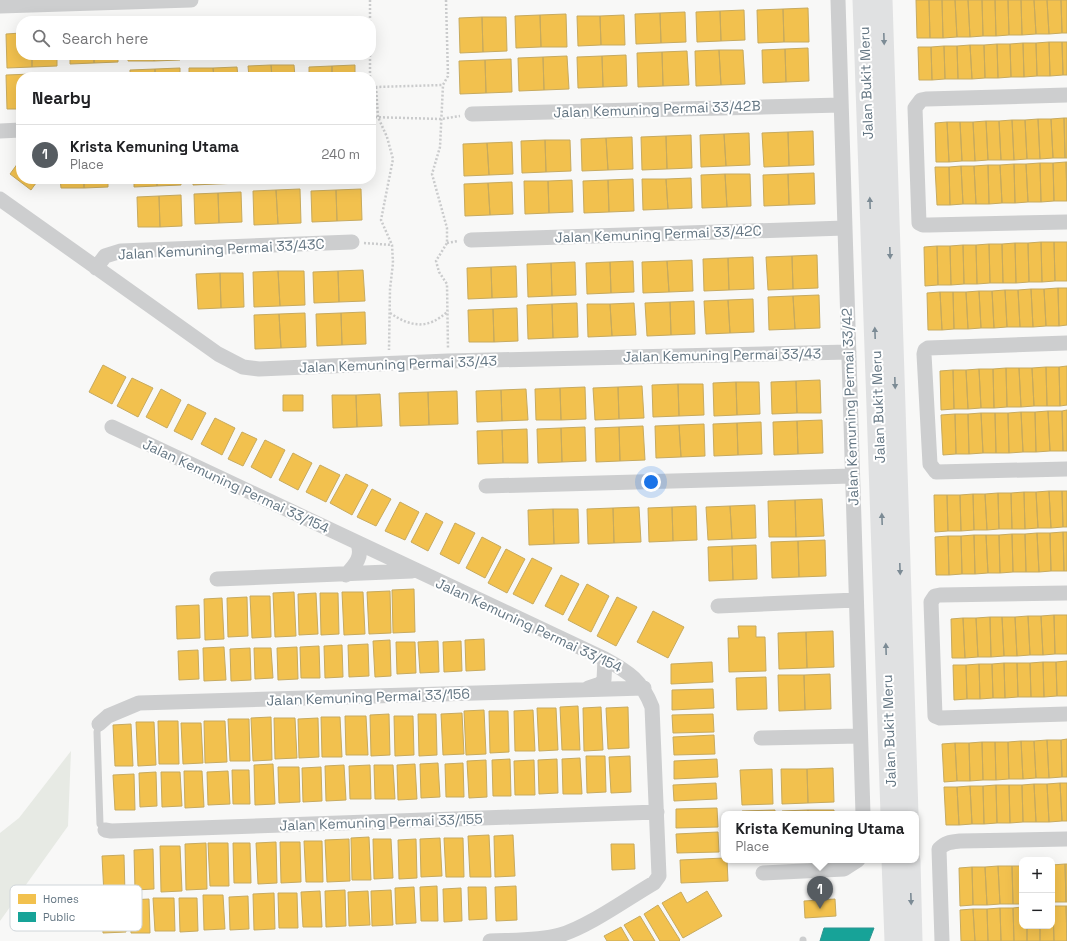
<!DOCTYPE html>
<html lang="en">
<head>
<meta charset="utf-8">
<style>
  :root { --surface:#fff; --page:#f2f2f2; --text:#202124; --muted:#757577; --line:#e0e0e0; --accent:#565c61 }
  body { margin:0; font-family:"Space Grotesk",sans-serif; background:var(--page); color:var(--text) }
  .controls { position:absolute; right:12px; bottom:12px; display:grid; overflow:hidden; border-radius:8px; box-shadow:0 4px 16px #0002 }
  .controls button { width:36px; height:36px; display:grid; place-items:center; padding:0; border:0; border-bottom:1px solid var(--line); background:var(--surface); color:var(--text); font:20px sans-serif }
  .you { position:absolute; left:651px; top:482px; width:14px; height:14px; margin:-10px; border:3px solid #fff; border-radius:50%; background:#1a73e8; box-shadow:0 0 0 6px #1a73e833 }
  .badge { display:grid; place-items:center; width:26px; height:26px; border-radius:50%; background:var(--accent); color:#fff; font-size:13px; font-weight:700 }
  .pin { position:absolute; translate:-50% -33px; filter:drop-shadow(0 1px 2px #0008) }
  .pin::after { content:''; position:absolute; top:21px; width:14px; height:12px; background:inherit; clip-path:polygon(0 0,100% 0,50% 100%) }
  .popup { position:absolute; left:721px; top:811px; width:198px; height:52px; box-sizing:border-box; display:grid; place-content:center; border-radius:8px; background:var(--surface); filter:drop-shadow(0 1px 3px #0005); font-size:13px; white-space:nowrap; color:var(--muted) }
  .popup b { font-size:15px; color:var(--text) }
  .popup::after { content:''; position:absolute; left:50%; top:100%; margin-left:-8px; border:8px solid transparent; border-top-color:var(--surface) }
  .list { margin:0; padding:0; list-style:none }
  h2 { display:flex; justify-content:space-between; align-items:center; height:52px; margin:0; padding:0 16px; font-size:17px }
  h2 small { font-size:13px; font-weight:400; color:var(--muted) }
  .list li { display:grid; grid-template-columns:26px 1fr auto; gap:12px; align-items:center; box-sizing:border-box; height:60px; padding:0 16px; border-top:1px solid var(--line) }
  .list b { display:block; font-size:15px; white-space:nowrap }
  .list p { margin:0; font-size:13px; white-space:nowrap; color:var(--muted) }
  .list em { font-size:13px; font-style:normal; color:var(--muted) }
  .icon { flex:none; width:22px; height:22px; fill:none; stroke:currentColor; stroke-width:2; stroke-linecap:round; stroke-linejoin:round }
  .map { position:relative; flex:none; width:1067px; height:941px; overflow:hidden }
  .search { position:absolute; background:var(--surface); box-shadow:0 4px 16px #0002; left:16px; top:16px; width:360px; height:44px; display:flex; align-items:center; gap:10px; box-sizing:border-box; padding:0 14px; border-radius:16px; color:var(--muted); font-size:15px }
  .panel { position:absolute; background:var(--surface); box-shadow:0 4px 16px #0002; left:16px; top:72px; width:360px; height:112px; border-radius:16px }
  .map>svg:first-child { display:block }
  .green { fill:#e7eae4 }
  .homes { fill:#f2c14e; stroke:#c7aa5e }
  .public { fill:#17a398; stroke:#2e9591 }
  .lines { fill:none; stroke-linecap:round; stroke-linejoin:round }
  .path { stroke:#cacbcc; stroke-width:2.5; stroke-dasharray:2 2; stroke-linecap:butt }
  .service { stroke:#cdcecf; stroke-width:7 }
  .minor { stroke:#cdcecf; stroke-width:15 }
  .secondary { stroke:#e0e1e2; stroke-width:21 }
  .oneway { fill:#7c8b95 }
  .labels { text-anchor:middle; stroke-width:4; stroke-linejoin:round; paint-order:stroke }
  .street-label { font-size:14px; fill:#637582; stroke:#fff }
  .key { fill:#fff; stroke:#d0d6da; stroke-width:1 }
  .key-label { font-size:11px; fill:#637582 }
</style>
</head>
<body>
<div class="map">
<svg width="1067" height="941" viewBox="0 0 1067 941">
  <rect width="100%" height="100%" fill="#f8f8f7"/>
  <!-- green -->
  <path class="green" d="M71,751L68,826L0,921V833L19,818Z"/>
  <!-- homes -->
  <path class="homes" d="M916,0H929L930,38H917Z
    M929,0H942L943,38H930Z
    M942,0H955L957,37L943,38Z
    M955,0H968L970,37H957Z
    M968,0H982L983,36L970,37Z
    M982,0H995L996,36H983Z
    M995,0H1008L1009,35L996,36Z
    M1008,0H1021L1022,35H1009Z
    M1021,0H1034L1036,34L1022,35Z
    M1034,0H1047L1049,34H1036Z
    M1047,0H1061L1062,33L1049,34Z
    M1061,0H1067V33H1062Z
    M808,8L809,42H784L783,9Z
    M783,9L784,42L758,43L757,10Z
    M744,10L745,40L721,41L720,11Z
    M720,11L721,41L697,42L696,12Z
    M685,12L686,42L661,43L660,13Z
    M660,13L661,43L636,44L635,14Z
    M566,14L567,47H541L540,15Z
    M540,15L541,47L516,48L515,16Z
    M624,15L625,45H601L600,16Z
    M577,16H600L601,45L578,46Z
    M482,17H506L507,51L483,52Z
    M482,17L483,52L460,53L459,18Z
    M21,33V55H32V67L7,68L6,34Z
    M1049,42L1050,76H1037L1036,43Z
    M1049,42H1062L1063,75L1050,76Z
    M1062,42H1067V75H1063Z
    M1023,43L1024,77H1011L1010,44Z
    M1023,43H1036L1037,76L1024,77Z
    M997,44L998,78H985L984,45Z
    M997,44H1010L1011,77L998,78Z
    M970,45L972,79H958L957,46Z
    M970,45H984L985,78L972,79Z
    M944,46L945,79L932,80L931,47Z
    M944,46H957L958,79H945Z
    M918,47H931L932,80H919Z
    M808,48L809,81L786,82L785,49Z
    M785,49L786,82L763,83L762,50Z
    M719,50H743L745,84L721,85Z
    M719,50L721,85L696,86L695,51Z
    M687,51L689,85L663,86L662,52Z
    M662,52L663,86L638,87L637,53Z
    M32,55H57V66L32,67Z
    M70,55H94V63L70,64Z
    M94,55H118V62L94,63Z
    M128,55H154V61H128Z
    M154,55H180V60L154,61Z
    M187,55H212V59H187Z
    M212,55H238V58L212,59Z
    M247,55H271V59H247Z
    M271,55H295V58L271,59Z
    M306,55H331L306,56Z
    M626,55L627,86L603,87L602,56Z
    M567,56L569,89L544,90L543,57Z
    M602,56L603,87L578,88L577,57Z
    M543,57L544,90L519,91L518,58Z
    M511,59L512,92L486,93L485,60Z
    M485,60L486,93L460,94L459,61Z
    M271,65H294L295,77H272Z
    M271,65L272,77H249L248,66Z
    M355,65V77H332V66Z
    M332,66V77H309V67Z
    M237,67L238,77H214L213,68Z
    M180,68V77H155V69Z
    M189,68H213L214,77H189Z
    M155,69V77H130V70Z
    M120,73V77H95V74Z
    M32,74H57V77H32Z
    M32,74V77H21V109H7L6,75Z
    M70,74H95V77H70Z
    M1064,118L1065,158H1053L1051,119Z
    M1064,118H1067V158H1065Z
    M1038,119L1040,159H1027L1025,120Z
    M1038,119H1051L1053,158L1040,159Z
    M1012,120L1014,160H1001L999,121Z
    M1012,120H1025L1027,159L1014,160Z
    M986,121L988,160L975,161L973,122Z
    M986,121H999L1001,160H988Z
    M947,122L949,162H936L935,123Z
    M947,122H960L962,161L949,162Z
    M960,122H973L975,161H962Z
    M813,131L814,165L789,166L788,132Z
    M788,132L789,166L764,167L762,133Z
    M749,133L750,165L726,166L724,134Z
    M724,134L726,166L701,167L700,135Z
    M691,135L692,168L667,169L666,136Z
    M666,136L667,169L642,170L641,137Z
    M632,137L633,169L608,170L606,138Z
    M606,138L608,170L582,171L581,139Z
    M545,140H570L571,171L546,172Z
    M545,140L546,172L522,173L521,141Z
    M512,142L513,174L489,175L487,143Z
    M487,143L489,175L464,176L463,144Z
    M1066,162L1067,201H1054L1053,163Z
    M1066,162H1067V201Z
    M18,163L21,166V179H39L31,190L10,174Z
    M1040,163L1041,202H1028L1026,164Z
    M1040,163H1053L1054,201L1041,202Z
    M1014,164L1015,203H1002L1000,165Z
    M1014,164H1026L1028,202L1015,203Z
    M988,165L989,204H976L974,166Z
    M988,165H1000L1002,203L989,204Z
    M961,166L963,204L950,205L949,167Z
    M961,166H974L976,204H963Z
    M935,167H949L950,205H937Z
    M814,173L815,204L789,205L788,174Z
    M725,174H750L751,206L727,207Z
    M725,174L727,207L702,208L701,175Z
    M788,174L789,205L764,206L763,175Z
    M691,178L692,208L668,209L666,179Z
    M60,179H84V188H61Z
    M84,179H108V187L84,188Z
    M134,179H157V186L134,187Z
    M157,179H181V185L157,186Z
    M193,179H216V184L193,185Z
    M216,179H240V183L216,184Z
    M252,179H277V182L252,183Z
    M277,179H301V181L277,182Z
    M312,179H336L312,180Z
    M633,179L634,211L609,212L608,180Z
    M642,179H666L668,209L643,210Z
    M572,180L573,212L549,213L548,181Z
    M608,180L609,212L584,213L583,181Z
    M524,181H548L549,213L525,214Z
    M512,182L513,214L490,215L488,183Z
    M488,183L490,215L465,216L464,184Z
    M300,189L301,223L278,224L276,190Z
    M361,189L362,220L337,221L336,190Z
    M276,190L278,224L254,225L253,191Z
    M336,190L337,221L312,222L311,191Z
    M241,192L242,222L219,223L218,193Z
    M218,193L219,223L195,224L194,194Z
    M181,195L182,226L160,227L159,196Z
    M159,196L160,227H138L137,197Z
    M1041,242L1042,282H1029L1028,243Z
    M1041,242H1054L1055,281L1042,282Z
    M1054,242H1067V281H1055Z
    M1015,243L1016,283H1003L1002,244Z
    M1015,243H1028L1029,282L1016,283Z
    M989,244L990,283L977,284L976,245Z
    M989,244H1002L1003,283H990Z
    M963,245L964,284L951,285L950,246Z
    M963,245H976L977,284H964Z
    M937,246L938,285L925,286L924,247Z
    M937,246H950L951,285H938Z
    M817,255L818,288L793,289L792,256Z
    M792,256L793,289L768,290L766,257Z
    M753,257L754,289L729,290L728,258Z
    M728,258L729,290L704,291L703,259Z
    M692,260L693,291L669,292L667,261Z
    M633,261L634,292L611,293L610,262Z
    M667,261L669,292L643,293L642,262Z
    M575,262L576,295L552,296L551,263Z
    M610,262L611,293L587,294L586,263Z
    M551,263L552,296L528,297L527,264Z
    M516,266L517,297L492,298L491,267Z
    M491,267L492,298L468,299L467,268Z
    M363,270L365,301L339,302L338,271Z
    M278,271H304L305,305L280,306Z
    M278,271L280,306L254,307L253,272Z
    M338,271L339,302L314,303L313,272Z
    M220,273H243L244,307L221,308Z
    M220,273L221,308L198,309L196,274Z
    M1058,288L1059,326H1046L1044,289Z
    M1058,288H1067V325L1059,326Z
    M1031,289L1033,327H1020L1018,290Z
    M1031,289H1044L1046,326L1033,327Z
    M1005,290L1007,327L994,328L992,291Z
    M1005,290H1018L1020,327H1007Z
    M979,291L981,328L968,329L966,292Z
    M979,291H992L994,328H981Z
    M940,292L942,330H928L927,293Z
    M940,292H953L954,329L942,330Z
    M953,292H966L968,329H954Z
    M819,295L820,328L795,329L793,296Z
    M793,296L795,329L769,330L768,297Z
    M753,299L754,332L730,333L728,300Z
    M728,300L730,333L706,334L704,301Z
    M694,301L695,334L671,335L670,302Z
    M670,302L671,335L647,336L645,303Z
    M577,303L578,337L553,338L552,304Z
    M634,303L636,335L612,336L610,304Z
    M552,304L553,338L528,339L527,305Z
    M587,304H610L612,336L588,337Z
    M517,308L518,341L494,342L493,309Z
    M493,309L494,342H469L468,310Z
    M365,312L366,344L342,345L341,313Z
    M305,313L306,347L281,348L279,314Z
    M341,313L342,345L317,346L316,314Z
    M279,314L281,348L255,349L254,315Z
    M103,365L126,377L112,404L89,392Z
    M1067,366V405L1060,406L1059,367Z
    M1046,367L1047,406H1034L1032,368Z
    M1046,367H1059L1060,406H1047Z
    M1006,368L1007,407L994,408L993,369Z
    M1006,368H1019L1021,407H1007Z
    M1019,368H1032L1034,406L1021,407Z
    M979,369L981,408L968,409L966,370Z
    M979,369H993L994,408H981Z
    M953,370L954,409L941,410L940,371Z
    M953,370H966L968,409H954Z
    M132,378L153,388L138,417L117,406Z
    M820,380L821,413H797L796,381Z
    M796,381L797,413L772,414L771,382Z
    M736,382H759L760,414L737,415Z
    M736,382L737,415L714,416L713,383Z
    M678,384H703L704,415L679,416Z
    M678,384L679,416L653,417L652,385Z
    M642,386L644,418L619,419L618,387Z
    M585,387L586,419L561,420L560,388Z
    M618,387L619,419L595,420L593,388Z
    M560,388L561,420H536L535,389Z
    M161,389L181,400L167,428L146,417Z
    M526,389L528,420L502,421L501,390Z
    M501,390L502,421L477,422L476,391Z
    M457,391L458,424L429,425L428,392Z
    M428,392L429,425L400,426L399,393Z
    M380,394L382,426L357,427L356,395Z
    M283,395H303V411H283Z
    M332,395H356L357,427L333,428Z
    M188,404L206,413L192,440L174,431Z
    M1067,410V451H1063L1062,411Z
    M1048,411L1050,451L1036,452L1035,412Z
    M1048,411H1062L1063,451H1050Z
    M1021,412L1023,452L1009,453L1008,413Z
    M1021,412H1035L1036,452H1023Z
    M981,413L983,453L969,454L968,414Z
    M981,413H995L996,453H983Z
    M995,413H1008L1009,453H996Z
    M955,414L956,454L943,455L941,415Z
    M955,414H968L969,454H956Z
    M215,418L235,428L222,455L201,444Z
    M822,420L823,453L798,454L797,421Z
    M797,421L798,454L774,455L773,422Z
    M761,422L762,454L738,455L737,423Z
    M737,423L738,455L714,456L713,424Z
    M704,424L705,456L681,457L679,425Z
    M679,425L681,457L656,458L655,426Z
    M643,426L645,460L620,461L619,427Z
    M585,427L586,461L562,462L561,428Z
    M619,427L620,461L596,462L595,428Z
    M561,428L562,462L538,463L537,429Z
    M527,429L528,463H503L502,430Z
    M502,430L503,463L478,464L477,431Z
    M242,432L257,439L243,466L228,459Z
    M265,440L285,450L271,478L251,467Z
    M293,453L312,463L298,490L279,480Z
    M320,465L340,475L326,502L306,492Z
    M346,474L368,485L352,515L330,503Z
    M372,489L391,499L376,526L357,517Z
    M1049,491L1051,528H1038L1036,492Z
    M1049,491H1062L1063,527L1051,528Z
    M1062,491H1067V527H1063Z
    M1024,492L1025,529H1012L1011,493Z
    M1024,492H1036L1038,528L1025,529Z
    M998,493L999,529L987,530L985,494Z
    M998,493H1011L1012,529H999Z
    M973,494L974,530L961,531L960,495Z
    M973,494H985L987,530H974Z
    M934,495H947L948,531L935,532Z
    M947,495H960L961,531H948Z
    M822,499L824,536L796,537L795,500Z
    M795,500L796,537H769L768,501Z
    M400,502L419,512L405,540L385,531Z
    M755,505L756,538L732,539L730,506Z
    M696,506L697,540L673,541L672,507Z
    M730,506L732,539L708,540L706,507Z
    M639,507L641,542L614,543L613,508Z
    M672,507L673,541L649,542L648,508Z
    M613,508L614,543L588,544L587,509Z
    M553,509H578L579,543L554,544Z
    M553,509L554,544L529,545L528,510Z
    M426,513L443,522L428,551L411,542Z
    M455,523L475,533L459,564L440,554Z
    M1063,532L1064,571H1051L1050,533Z
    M1063,532H1067V571H1064Z
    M1037,533L1039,572H1026L1025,534Z
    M1037,533H1050L1051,571L1039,572Z
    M1012,534L1013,572L1000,573L999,535Z
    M1012,534H1025L1026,572H1013Z
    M974,535L975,574H962L961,536Z
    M974,535H986L988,573L975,574Z
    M986,535H999L1000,573H988Z
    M948,536L949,575H936L935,537Z
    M948,536H961L962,574L949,575Z
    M482,537L501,547L485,578L466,568Z
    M825,540L826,576L799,577L798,541Z
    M798,541L799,577L772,578L771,542Z
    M756,545L757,579L733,580L732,546Z
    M732,546L733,580L709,581L708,547Z
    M506,549L525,559L507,593L488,583Z
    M532,558L552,568L533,604L513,594Z
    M561,575L579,584L563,615L545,606Z
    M587,584L609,596L591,632L568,620Z
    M414,589L415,632L393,633L392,590Z
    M390,591L391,633L369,634L367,592Z
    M294,592L296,636L275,637L273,593Z
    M342,592H363L365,634L344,635Z
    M316,593L318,634L299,635L298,594Z
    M320,593H338L339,634L321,635Z
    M250,596H270L271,637L252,638Z
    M247,597L248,636L228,637L227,598Z
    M617,597L637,607L616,646L597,636Z
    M222,598L224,639L205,640L204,599Z
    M199,605L200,638L177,639L176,606Z
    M653,611L684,627L668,658L637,642Z
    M1054,615L1055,654L1043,655L1041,616Z
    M1054,615H1067V654H1055Z
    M1028,616L1030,655L1017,656L1015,617Z
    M1028,616H1041L1043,655H1030Z
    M990,617L991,657H978L976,618Z
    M990,617H1002L1004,656L991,657Z
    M1002,617H1015L1017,656H1004Z
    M963,618L965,658H952L951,619Z
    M963,618H976L978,657L965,658Z
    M738,626H756V637H765L766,671L729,672L728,638H739Z
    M833,631L834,667L807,668L806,632Z
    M806,632L807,668L779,669L778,633Z
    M484,639L485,670L466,671L465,640Z
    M390,640L391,676L375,677L373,641Z
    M438,641L439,672L420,673L418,642Z
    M461,641L462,671L444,672L443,642Z
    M396,642H415L416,673L397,674Z
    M368,644L369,676L349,677L348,645Z
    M342,645L343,677L325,678L324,646Z
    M319,646L320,678H301L300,647Z
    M224,647L226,680L204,681L203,648Z
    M297,647L298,679L278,680L277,648Z
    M250,648L251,680L231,681L230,649Z
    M254,648H271L273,678L255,679Z
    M198,650L199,679L179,680L178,651Z
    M1067,661V696H1057L1056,662Z
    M712,662L713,682L671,684V664Z
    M1043,662L1044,697H1031L1030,663Z
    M1043,662H1056L1057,696L1044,697Z
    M1004,663L1005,698H993L992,664Z
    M1004,663H1017L1018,697L1005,698Z
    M1017,663H1030L1031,697H1018Z
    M979,664L980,699H967L966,665Z
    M979,664H992L993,698L980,699Z
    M953,665H966L967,699L954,700Z
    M830,674L831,709L805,710L804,675Z
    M778,675H804L805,710L779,711Z
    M766,677L767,709L737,710L736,678Z
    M713,689L714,708L672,710V690Z
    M578,706L580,750H562L560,707Z
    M601,707L603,750L584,751L583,708Z
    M628,707L629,748L608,749L606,708Z
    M537,708H556L558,750L539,751Z
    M484,710L486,754L466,755L464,711Z
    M533,710L535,751H515L514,711Z
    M489,711H508L509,752L490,753Z
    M462,713L464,754L443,755L441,714Z
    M389,714L390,755L371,756L370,715Z
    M418,714H436L437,755L419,756Z
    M713,714L714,732L673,733L672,715Z
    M345,716H366L368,755H346Z
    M394,716H413L414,755L395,756Z
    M271,717L272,760L253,761L251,718Z
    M321,717H340L342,757H322Z
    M274,718H295L297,758L275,759Z
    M318,718L319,757L299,758L298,719Z
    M228,719H249L250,761H230Z
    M158,721H178L179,764H159Z
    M204,721H225L227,762L205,763Z
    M136,722H154L156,765L138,766Z
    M181,723H201L203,763L183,764Z
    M131,724L133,766H115L113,725Z
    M714,735L715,754L674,755L673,737Z
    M1067,739V777H1062L1061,740Z
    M1047,740L1049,778H1036L1034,741Z
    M1047,740H1061L1062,777L1049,778Z
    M1021,741L1023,779H1009L1008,742Z
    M1021,741H1034L1036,778L1023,779Z
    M982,742L983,780L970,781L969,743Z
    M982,742H995L996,780H983Z
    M995,742H1008L1009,779L996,780Z
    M955,743L957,781L944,782L942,744Z
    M955,743H969L970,781H957Z
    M586,756H605L606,792L587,793Z
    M630,756L631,792L611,793L609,757Z
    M580,758L582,794H563L562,759Z
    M510,759L511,796H493L492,760Z
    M557,759L558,793L539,794L538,760Z
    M717,759L718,777L674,779V761Z
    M486,760L487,797L469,798L467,761Z
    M534,760L535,795H515L514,761Z
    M438,763L440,797L421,798L420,764Z
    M463,763L464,797H446L445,764Z
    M273,764L275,804L255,805L254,765Z
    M415,764L417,799L398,800L397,765Z
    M344,765L346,800L326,801L325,766Z
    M370,765L371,799H350L349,766Z
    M374,765H393L395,799H375Z
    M278,767H299L300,802L279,803Z
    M321,767L322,801L303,802L302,768Z
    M833,768L834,802L808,803L807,769Z
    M772,769L773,804L742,805L740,770Z
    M781,769H807L808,803L782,804Z
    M232,770H249L250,804H233Z
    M184,771H202L204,807L185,808Z
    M228,771L230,804L208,805L207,772Z
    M156,772L157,806L140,807L139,773Z
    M161,772H180L182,806L162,807Z
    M134,774L135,810H115L113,775Z
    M716,783L717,799L674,801L673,785Z
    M1060,783L1062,821L1049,822L1047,784Z
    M1060,783H1067V821H1062Z
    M1034,784L1036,822H1023L1022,785Z
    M1034,784H1047L1049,822H1036Z
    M996,785L997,823L984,824L983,786Z
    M996,785H1009L1010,823H997Z
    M1009,785H1022L1023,822L1010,823Z
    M970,786L972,824L959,825L957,787Z
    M970,786H983L984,824H972Z
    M944,787H957L959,825H946Z
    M717,808L718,827L676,828V809Z
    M775,810V814H742V811Z
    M808,810H834V814H808Z
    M808,810V814H782V811Z
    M718,832L719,852L677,853L676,834Z
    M489,835L491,877H470L468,836Z
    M513,835L515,876L495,877L494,836Z
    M369,837L371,880H352L351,838Z
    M440,838L442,876L421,877L420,839Z
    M444,838H463L464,877H446Z
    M349,839L350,881L327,882L325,840Z
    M373,839H391L393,878L374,879Z
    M416,839L417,878L399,879L398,840Z
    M304,841H322L323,882H306Z
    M276,842L277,883L258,884L256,843Z
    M280,842H300L301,882L281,883Z
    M206,843L207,889L186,890L185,844Z
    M208,843H228L229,886H210Z
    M233,843H250L251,883H234Z
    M611,844H634L635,869L612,870Z
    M160,846H180L182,891L161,892Z
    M153,849L154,889L135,890L134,850Z
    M124,855L125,894L104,895L102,856Z
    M724,858V860H727L728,881L681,883L680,860Z
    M1065,864L1066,902H1053L1052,865Z
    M1065,864H1067V902H1066Z
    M998,866L1000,904L987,905L985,867Z
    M998,866H1012L1013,904H1000Z
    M1012,866H1022V904H1013Z
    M972,867L973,905L960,906L959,868Z
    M972,867H985L987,905H973Z
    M437,886L438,921H421L420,887Z
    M516,886L517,920L496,921L495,887Z
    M414,887L416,923L396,924L395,888Z
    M468,887H486L487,919L469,920Z
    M461,888L462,921L444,922L443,889Z
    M345,890L346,926L326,927L325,891Z
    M391,890L393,925L372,926L371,891Z
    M320,891L322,927H303L301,892Z
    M368,891L370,925L349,926L348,892Z
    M707,891L722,916L683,938L662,903L681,892L687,903Z
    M274,893L275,929L254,930L253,894Z
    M278,893H297L298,928H279Z
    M203,895H223L225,929L204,930Z
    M248,896L249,929L230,930L229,897Z
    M153,898H174L175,931H155Z
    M179,898H197L198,931L180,932Z
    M149,899L150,933H131L130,900Z
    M835,899L836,916L805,918L804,901Z
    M125,903L126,932L103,933L102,904Z
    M658,905L680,940L679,941H660L644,914Z
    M1053,906L1054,941H1040V926H1052Z
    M1053,906H1066L1067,941H1054Z
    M1066,906H1067V941Z
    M1022,907V926H1027V941H1014L1013,908Z
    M1000,908L1001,941H988L987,909Z
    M1000,908H1013L1014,941H1001Z
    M973,909L975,941H961L960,910Z
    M973,909H987L988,941H975Z
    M640,916L655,941H634L624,925Z
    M1027,926H1040V941H1027Z
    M621,927L629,941H607L604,936Z"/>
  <!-- public -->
  <path class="public" d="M824,928H874L869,941H820Z"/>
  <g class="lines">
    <!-- path -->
    <path class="path" d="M370,0V21
      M446,0L448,76L443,85L440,147L432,174L447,228V243L436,261L439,272L447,284L448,349
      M370,55V77
      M371,80L376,87L443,85
      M376,87L378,117L387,137L393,159L381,220L392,245L393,263L390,289L389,350
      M371,117L441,119L460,116
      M364,243L392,245
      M447,243L458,241
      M390,313C411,327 428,330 448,311"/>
    <!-- service -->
    <path class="service" d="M99,724L97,732L100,824L105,830
      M803,941V940"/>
    <!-- minor -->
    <path class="minor" d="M838,0L863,814
      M0,6L191,0
      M1067,95L926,99L921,100L915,108L919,223L923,225H929L1067,222
      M472,114L841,105
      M0,131L21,130
      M0,199L218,354L243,367L259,369L448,361L849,352
      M471,240L845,228
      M96,268L105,256L121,251L352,242
      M1067,343L928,348L925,350L924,354L930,464L936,472L1067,469
      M112,427L605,659C629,672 642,681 652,707L659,876L654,883C628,898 588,927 560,935C538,941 513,940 490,941
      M486,486L852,476
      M346,575C355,565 363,557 358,544
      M217,579L412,571
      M1067,593L940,595L935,596L931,602L935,716L940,718L1067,714
      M718,606L856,600
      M588,688L600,684L604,680L605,659
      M99,724L108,716L139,703L644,688
      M761,738L860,736
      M105,830L111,831L657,812
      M763,873L844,869L858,860
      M942,941L939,849C946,842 951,842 960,841L1067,839"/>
    <!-- secondary -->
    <path class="secondary" d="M863,0L891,814
      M882,0L908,814
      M892,860L895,941
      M910,860L912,941"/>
  </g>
  <!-- one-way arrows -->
  <defs><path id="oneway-solid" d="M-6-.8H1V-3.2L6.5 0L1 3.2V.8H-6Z"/></defs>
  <g class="oneway">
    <use href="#oneway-solid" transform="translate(884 39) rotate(88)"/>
    <use href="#oneway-solid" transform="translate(870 203) rotate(-92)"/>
    <use href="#oneway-solid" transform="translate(890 253) rotate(88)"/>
    <use href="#oneway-solid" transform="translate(875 333) rotate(-92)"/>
    <use href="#oneway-solid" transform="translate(895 383) rotate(88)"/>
    <use href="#oneway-solid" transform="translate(882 519) rotate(-92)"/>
    <use href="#oneway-solid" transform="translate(900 569) rotate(88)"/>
    <use href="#oneway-solid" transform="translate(886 649) rotate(-92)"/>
    <use href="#oneway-solid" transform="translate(911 899) rotate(88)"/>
  </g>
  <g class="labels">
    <!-- street labels -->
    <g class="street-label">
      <text transform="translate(866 83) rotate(-92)" y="5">Jalan Bukit Meru</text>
      <text transform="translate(657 109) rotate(-2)" y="5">Jalan Kemuning Permai 33/42B</text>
      <text transform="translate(658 234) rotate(-2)" y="5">Jalan Kemuning Permai 33/42C</text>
      <text transform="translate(221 249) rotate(-3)" y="5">Jalan Kemuning Permai 33/43C</text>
      <text transform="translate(722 355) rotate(-1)" y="5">Jalan Kemuning Permai 33/43</text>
      <text transform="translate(398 364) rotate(-2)" y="5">Jalan Kemuning Permai 33/43</text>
      <text transform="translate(850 407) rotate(-92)" y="5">Jalan Kemuning Permai 33/42</text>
      <text transform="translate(878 407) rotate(-92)" y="5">Jalan Bukit Meru</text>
      <text transform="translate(236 486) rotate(25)" y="5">Jalan Kemuning Permai 33/154</text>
      <text transform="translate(529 625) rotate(25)" y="5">Jalan Kemuning Permai 33/154</text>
      <text transform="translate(368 697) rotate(-2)" y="5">Jalan Kemuning Permai 33/156</text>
      <text transform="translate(889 731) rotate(-92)" y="5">Jalan Bukit Meru</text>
      <text transform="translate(381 822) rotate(-2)" y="5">Jalan Kemuning Permai 33/155</text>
    </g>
  </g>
  <!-- legend -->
  <rect x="10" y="885" width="132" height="46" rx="6" class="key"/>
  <rect x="18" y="894" width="18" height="10" fill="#f2c14e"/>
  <rect x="18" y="912" width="18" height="10" fill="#17a398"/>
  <g class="key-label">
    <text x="43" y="903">Homes</text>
    <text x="43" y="921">Public</text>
  </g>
</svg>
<div class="controls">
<button>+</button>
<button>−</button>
</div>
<div class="you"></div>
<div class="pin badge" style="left:820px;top:909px">1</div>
<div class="popup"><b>Krista Kemuning Utama</b>Place</div>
<div class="search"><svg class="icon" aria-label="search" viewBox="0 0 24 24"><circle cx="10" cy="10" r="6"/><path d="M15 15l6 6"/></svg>Search here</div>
<section class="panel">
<h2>Nearby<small></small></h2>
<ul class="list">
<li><span class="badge">1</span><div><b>Krista Kemuning Utama</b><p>Place</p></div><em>240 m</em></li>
</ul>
</section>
</div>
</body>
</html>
